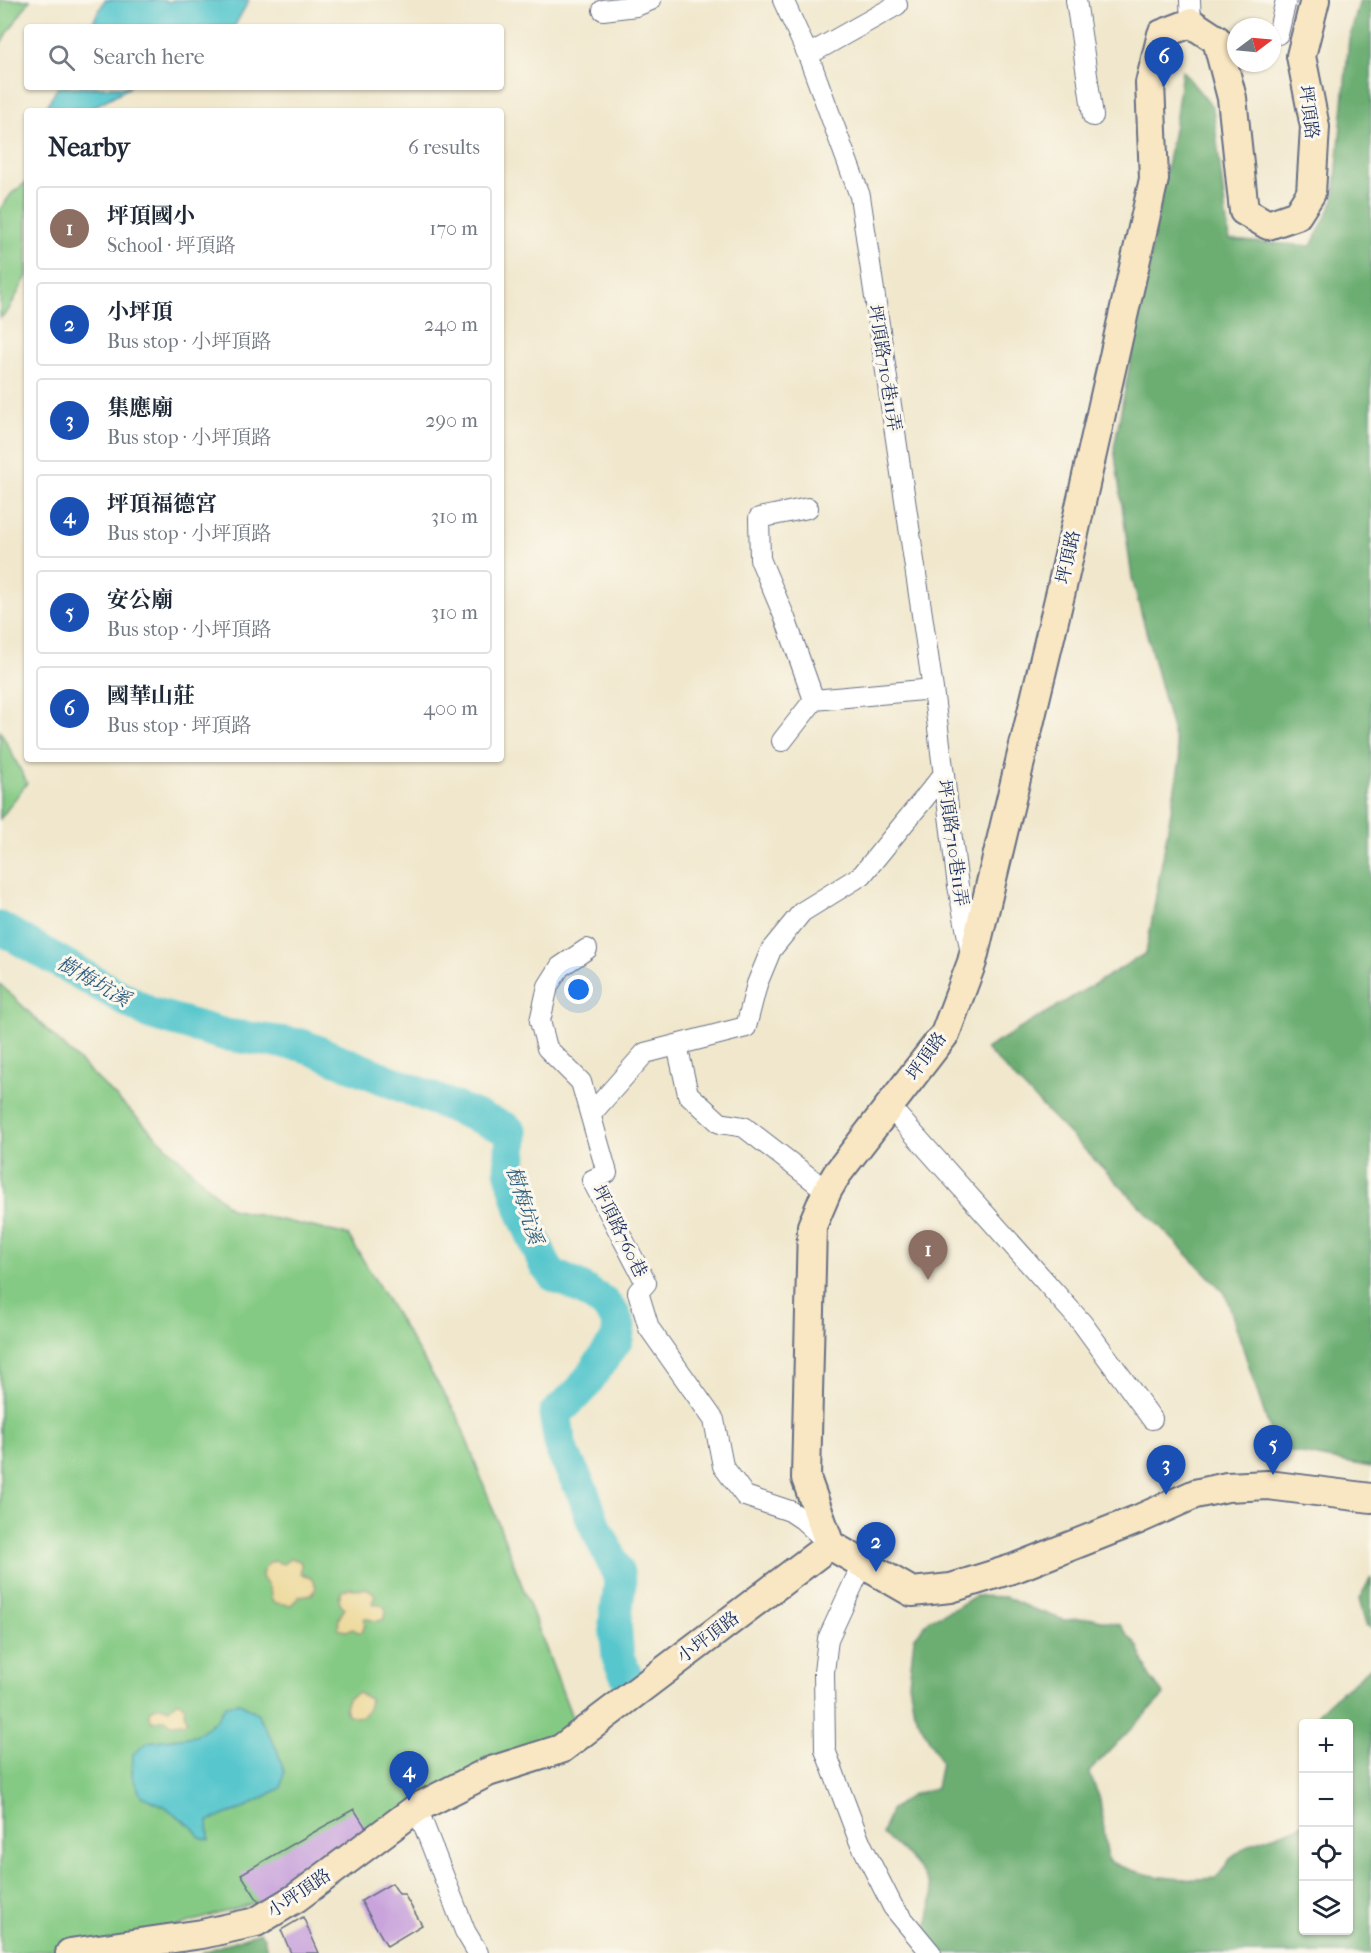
<!DOCTYPE html>
<html lang="en">
<head>
<meta charset="utf-8">
<style>
  :root { --surface:#fff; --page:#f2f2f3; --text:#1f2937; --muted:#747a83; --line:#e0e1e3; --accent:#1f6fb2 }
  body { margin:0; font-family:"IM FELL French Canon","Noto Serif TC",serif; background:var(--page); color:var(--text) }
  .controls { position:absolute; right:18px; bottom:18px; display:grid; overflow:hidden; border-radius:6px; box-shadow:0 2px 4px #0004 }
  .controls button { width:54px; height:54px; display:grid; place-items:center; padding:0; border:0; border-bottom:2px solid var(--line); background:var(--surface); color:var(--text); font:30px sans-serif }
  .compass { position:absolute; left:1227px; top:18px; width:54px; height:54px; border-radius:50%; background:var(--surface); box-shadow:0 2px 4px #0004; rotate:74deg }
  .you { position:absolute; left:579px; top:990px; width:21px; height:21px; margin:-15px; border:4px solid #fff; border-radius:50%; background:#1a73e8; box-shadow:0 0 0 9px #1a73e833 }
  .badge { display:grid; place-items:center; width:39px; height:39px; border-radius:50%; background:var(--accent); color:#fff; font-size:20px; font-weight:700 }
  .pin { position:absolute; translate:-50% -50px; filter:drop-shadow(0 2px 3px #0008) }
  .pin::after { content:''; position:absolute; top:32px; width:21px; height:18px; background:inherit; clip-path:polygon(0 0,100% 0,50% 100%) }
  .list { margin:0; padding:0; list-style:none }
  h2 { display:flex; justify-content:space-between; align-items:center; height:78px; margin:0; padding:0 24px; font-size:26px }
  h2 small { font-size:20px; font-weight:400; color:var(--muted) }
  .list li { display:grid; grid-template-columns:39px 1fr auto; gap:18px; align-items:center; box-sizing:border-box; height:84px; margin:0 12px 12px; padding:0 12px; border:2px solid var(--line); border-radius:6px }
  .list b { display:block; font-size:22px; white-space:nowrap }
  .list p { margin:0; font-size:20px; white-space:nowrap; color:var(--muted) }
  .list em { font-size:20px; font-style:normal; color:var(--muted) }
  .icon { flex:none; width:33px; height:33px; fill:none; stroke:currentColor; stroke-width:2; stroke-linecap:round; stroke-linejoin:round }
  .map { position:relative; flex:none; width:1371px; height:1953px; overflow:hidden }
  .search { position:absolute; background:var(--surface); box-shadow:0 2px 4px #0004; left:24px; top:24px; width:480px; height:66px; display:flex; align-items:center; gap:15px; box-sizing:border-box; padding:0 21px; border-radius:6px; color:var(--muted); font-size:22px }
  .panel { position:absolute; background:var(--surface); box-shadow:0 2px 4px #0004; left:24px; top:108px; width:480px; height:654px; border-radius:6px }
  .map>svg:first-child { display:block }
  .green { fill:#85ca84; stroke:#507c71; stroke-width:1.5 }
  .forest { fill:#6cae72; stroke:#446e68; stroke-width:1.5 }
  .sand { fill:#eeda9e; stroke:#84847e; stroke-width:1.5 }
  .water { fill:#59c7cd; stroke:#3a7b96; stroke-width:1.5 }
  .lines { fill:none; stroke-linecap:round; stroke-linejoin:round }
  .river { stroke:#59c7cd; stroke-width:33 }
  .building { fill:#c9a4dc }
  .street-casing { stroke:#666f84; stroke-width:22 }
  .secondary-casing { stroke:#666f84; stroke-width:32 }
  .street { stroke:#fff; stroke-width:20 }
  .secondary { stroke:#f9e7c3; stroke-width:28 }
  .labels { text-anchor:middle; stroke-width:6; stroke-linejoin:round; paint-order:stroke }
  .street-label { font-size:18px; fill:#1b2f5e; stroke:#fbf7ec }
  .water-label { font-size:20px; font-style:italic; fill:#2e5d7f; stroke:#fbf7ec }
</style>
</head>
<body>
<div class="map">
<svg width="1371" height="1953" viewBox="0 0 1371 1953">
  <rect width="100%" height="100%" fill="#fbf7ec"/>
  <filter id="ink" filterUnits="userSpaceOnUse"><feTurbulence type="fractalNoise" baseFrequency=".0167" numOctaves="2"/><feDisplacementMap in="SourceGraphic" scale="12" xChannelSelector="R" yChannelSelector="G"/><feConvolveMatrix kernelMatrix="1 2 1 2 8 2 1 2 1" color-interpolation-filters="sRGB"/></filter>
  <filter id="wash" filterUnits="userSpaceOnUse"><feTurbulence type="fractalNoise" baseFrequency=".008" numOctaves="4" result="noise"/><feDisplacementMap in="SourceGraphic" scale="24" xChannelSelector="R" yChannelSelector="G"/><feGaussianBlur stdDeviation="1.35" result="paint"/><feColorMatrix in="noise" values="0 0 0 0 0 0 0 0 0 0 0 0 0 0 0 0 0 1.4 0 .05"/><feComposite in="paint" operator="in"/></filter>
  <g filter="url(#wash)">
    <rect width="100%" height="100%" fill="#f0e7cc"/>
    <!-- green -->
    <path class="green" d="M0,0H30L0,44Z
      M27,182V276L8,311L0,318V209L12,193Z
      M0,730L27,783L0,819Z
      M0,984L231,1209L348,1235L458,1417L575,1725L271,1898L120,1943L18,1953H0Z"/>
    <!-- forest -->
    <path class="forest" d="M1360,0H1371V1467L1276,1449L1225,1293L986,1049L1146,953L1180,760L1132,578L1114,448L1175,124L1182,70L1213,108L1229,240L1311,246L1334,200L1349,39Z
      M1371,1577V1628L1366,1625L1359,1599Z
      M975,1596L1005,1597L1030,1608L1064,1620L1093,1618L1120,1625L1138,1647L1149,1675L1164,1695L1089,1772L1100,1799L1108,1861C1145,1878 1177,1881 1217,1878L1230,1859L1250,1844L1299,1827L1303,1823L1304,1930H1348V1724L1312,1723C1325,1700 1352,1686 1371,1667V1953H938L923,1944C925,1935 934,1900 932,1894C926,1869 901,1849 882,1834L891,1810L911,1795L936,1788L941,1762L914,1712L909,1683L914,1638L930,1619L954,1609Z
      M260,1932L265,1940L267,1953H201Z"/>
    <!-- sand -->
    <path class="sand" d="M290,1559L298,1560L301,1563V1573L312,1579L316,1587L313,1594L300,1596L291,1605L276,1603L272,1600C271,1597 271,1593 270,1590C266,1579 255,1578 269,1563L275,1561L283,1564Z
      M350,1588L358,1590L366,1588L373,1592L375,1597L372,1602L373,1605L377,1603L385,1607L386,1612L383,1620L375,1621L365,1618L364,1620L365,1626L361,1632H358L353,1629L346,1631L338,1629L339,1618L345,1608L340,1603L339,1598L342,1591Z
      M358,1693L370,1699C369,1714 361,1721 347,1714L345,1707L348,1698Z
      M176,1702H179L185,1707L184,1712L187,1720L185,1723L171,1724L165,1719L152,1722L149,1713L151,1709L161,1706L169,1709Z"/>
    <!-- water -->
    <path class="water" d="M105,0H163L171,2L172,0H249L234,27H90Z
      M58,87H130L86,111H48L46,107Z
      M240,1703L257,1713L277,1750L284,1772L281,1788L242,1809L208,1821L209,1840L200,1837L192,1827L164,1806L141,1796L132,1776L133,1754L148,1742L196,1736L217,1719L226,1705Z"/>
    <g class="lines">
      <!-- river -->
      <path class="river" d="M0,928L149,1013L226,1035L302,1045L507,1129L512,1134L510,1170L521,1209L545,1265L553,1275L579,1287L604,1303L614,1315L619,1326L617,1339L581,1390L555,1414L561,1449L583,1493L592,1519L618,1573L620,1584L615,1622L618,1658L630,1683"/>
    </g>
    <g id="blocks">
      <!-- building -->
      <path class="building" d="M354,1809L368,1831L262,1907L241,1874Z
        M392,1883L399,1894H404L422,1925L387,1946L361,1901Z
        M303,1917L319,1953H291L281,1930Z"/>
    </g>
  </g>
  <g filter="url(#ink)">
    <use href="#blocks" fill-opacity="0" stroke="#666f84" stroke-width="1.5"/>
    <g class="lines">
      <defs>
        <path id="street" d="M783,0L808,55L860,196L933,689L958,886L971,953
          M1076,0L1093,116
          M1190,0L1191,23
          M603,10L636,6L651,0
          M1278,34L1286,0
          M808,55L897,5
          M808,508L759,518L760,559L785,618L814,700L933,689
          M782,741L814,700
          M587,949L560,967L548,986L540,1021L547,1048L581,1082L607,1173L592,1180L646,1283L638,1292L649,1328L714,1420L723,1466L745,1496L790,1511L802,1519L826,1541
          M677,1045L688,1094L720,1123L744,1127L827,1191
          M889,1106L1082,1323L1152,1419
          M591,1114L645,1053L746,1027L757,984L771,950L802,912L862,875L944,774
          M862,1565L828,1639L824,1672L825,1750L859,1840L893,1907L931,1953
          M417,1808L465,1931L478,1953"/>
        <path id="secondary" d="M830,1545L806,1478L812,1226L827,1191L837,1174L945,1034L972,962L1061,591L1154,179L1150,83L1162,34L1191,23L1217,40L1232,98L1244,211L1268,225L1297,215L1311,193L1315,127L1301,56L1315,0
          M830,1545L912,1592L951,1588L1015,1568L1139,1519L1195,1494L1227,1487L1268,1485L1371,1498
          M70,1953L202,1934L256,1922L296,1898L417,1808L488,1772L561,1749L830,1545"/>
      </defs>
      <!-- street casing -->
      <use href="#street" class="street-casing"/>
      <!-- secondary casing -->
      <use href="#secondary" class="secondary-casing"/>
      <!-- street -->
      <use href="#street" class="street"/>
      <!-- secondary -->
      <use href="#secondary" class="secondary"/>
    </g>
  </g>
  <g class="labels">
    <!-- street labels -->
    <g class="street-label">
      <text transform="translate(1309 112) rotate(83)" y="6">坪頂路</text>
      <text transform="translate(885 368) rotate(81)" y="6">坪頂路710巷11弄</text>
      <text transform="translate(1068 557) rotate(-77)" y="6">坪頂路</text>
      <text transform="translate(953 843) rotate(82)" y="6">坪頂路710巷11弄</text>
      <text transform="translate(926 1056) rotate(-54)" y="6">坪頂路</text>
      <text transform="translate(620 1231) rotate(64)" y="6">坪頂路760巷</text>
      <text transform="translate(708 1637) rotate(-37)" y="6">小坪頂路</text>
      <text transform="translate(299 1893) rotate(-34)" y="6">小坪頂路</text>
    </g>
    <!-- water labels -->
    <g class="water-label">
      <text transform="translate(94 981) rotate(30)" y="7">樹梅坑溪</text>
      <text transform="translate(525 1205) rotate(73)" y="7">樹梅坑溪</text>
    </g>
  </g>
</svg>
<div class="controls">
<button>+</button>
<button>−</button>
<button><svg class="icon" aria-label="locate" viewBox="0 0 24 24"><circle cx="12" cy="12" r="6"/><path d="M12 2v4M12 18v4M2 12h4M18 12h4"/></svg></button>
<button><svg class="icon" aria-label="layers" viewBox="0 0 24 24"><path d="M12 4l9 5-9 5-9-5zM3 14l9 5 9-5"/></svg></button>
</div>
<svg class="compass" viewBox="-18 -18 36 36"><path d="M0-13l5 13h-10z" fill="#e53935"/><path d="M0 13l5-13h-10z" fill="#747a83"/></svg>
<div class="you"></div>
<div class="pin badge" style="left:928px;top:1280px;background:#8d6e63">1</div>
<div class="pin badge" style="left:876px;top:1572px;background:#1a4fb4">2</div>
<div class="pin badge" style="left:1166px;top:1495px;background:#1a4fb4">3</div>
<div class="pin badge" style="left:409px;top:1801px;background:#1a4fb4">4</div>
<div class="pin badge" style="left:1273px;top:1475px;background:#1a4fb4">5</div>
<div class="pin badge" style="left:1164px;top:87px;background:#1a4fb4">6</div>
<div class="search"><svg class="icon" aria-label="search" viewBox="0 0 24 24"><circle cx="10" cy="10" r="6"/><path d="M15 15l6 6"/></svg>Search here</div>
<section class="panel">
<h2>Nearby<small>6 results</small></h2>
<ul class="list">
<li><span class="badge" style="background:#8d6e63">1</span><div><b>坪頂國小</b><p>School · 坪頂路</p></div><em>170 m</em></li>
<li><span class="badge" style="background:#1a4fb4">2</span><div><b>小坪頂</b><p>Bus stop · 小坪頂路</p></div><em>240 m</em></li>
<li><span class="badge" style="background:#1a4fb4">3</span><div><b>集應廟</b><p>Bus stop · 小坪頂路</p></div><em>290 m</em></li>
<li><span class="badge" style="background:#1a4fb4">4</span><div><b>坪頂福德宮</b><p>Bus stop · 小坪頂路</p></div><em>310 m</em></li>
<li><span class="badge" style="background:#1a4fb4">5</span><div><b>安公廟</b><p>Bus stop · 小坪頂路</p></div><em>310 m</em></li>
<li><span class="badge" style="background:#1a4fb4">6</span><div><b>國華山莊</b><p>Bus stop · 坪頂路</p></div><em>400 m</em></li>
</ul>
</section>
</div>
</body>
</html>
